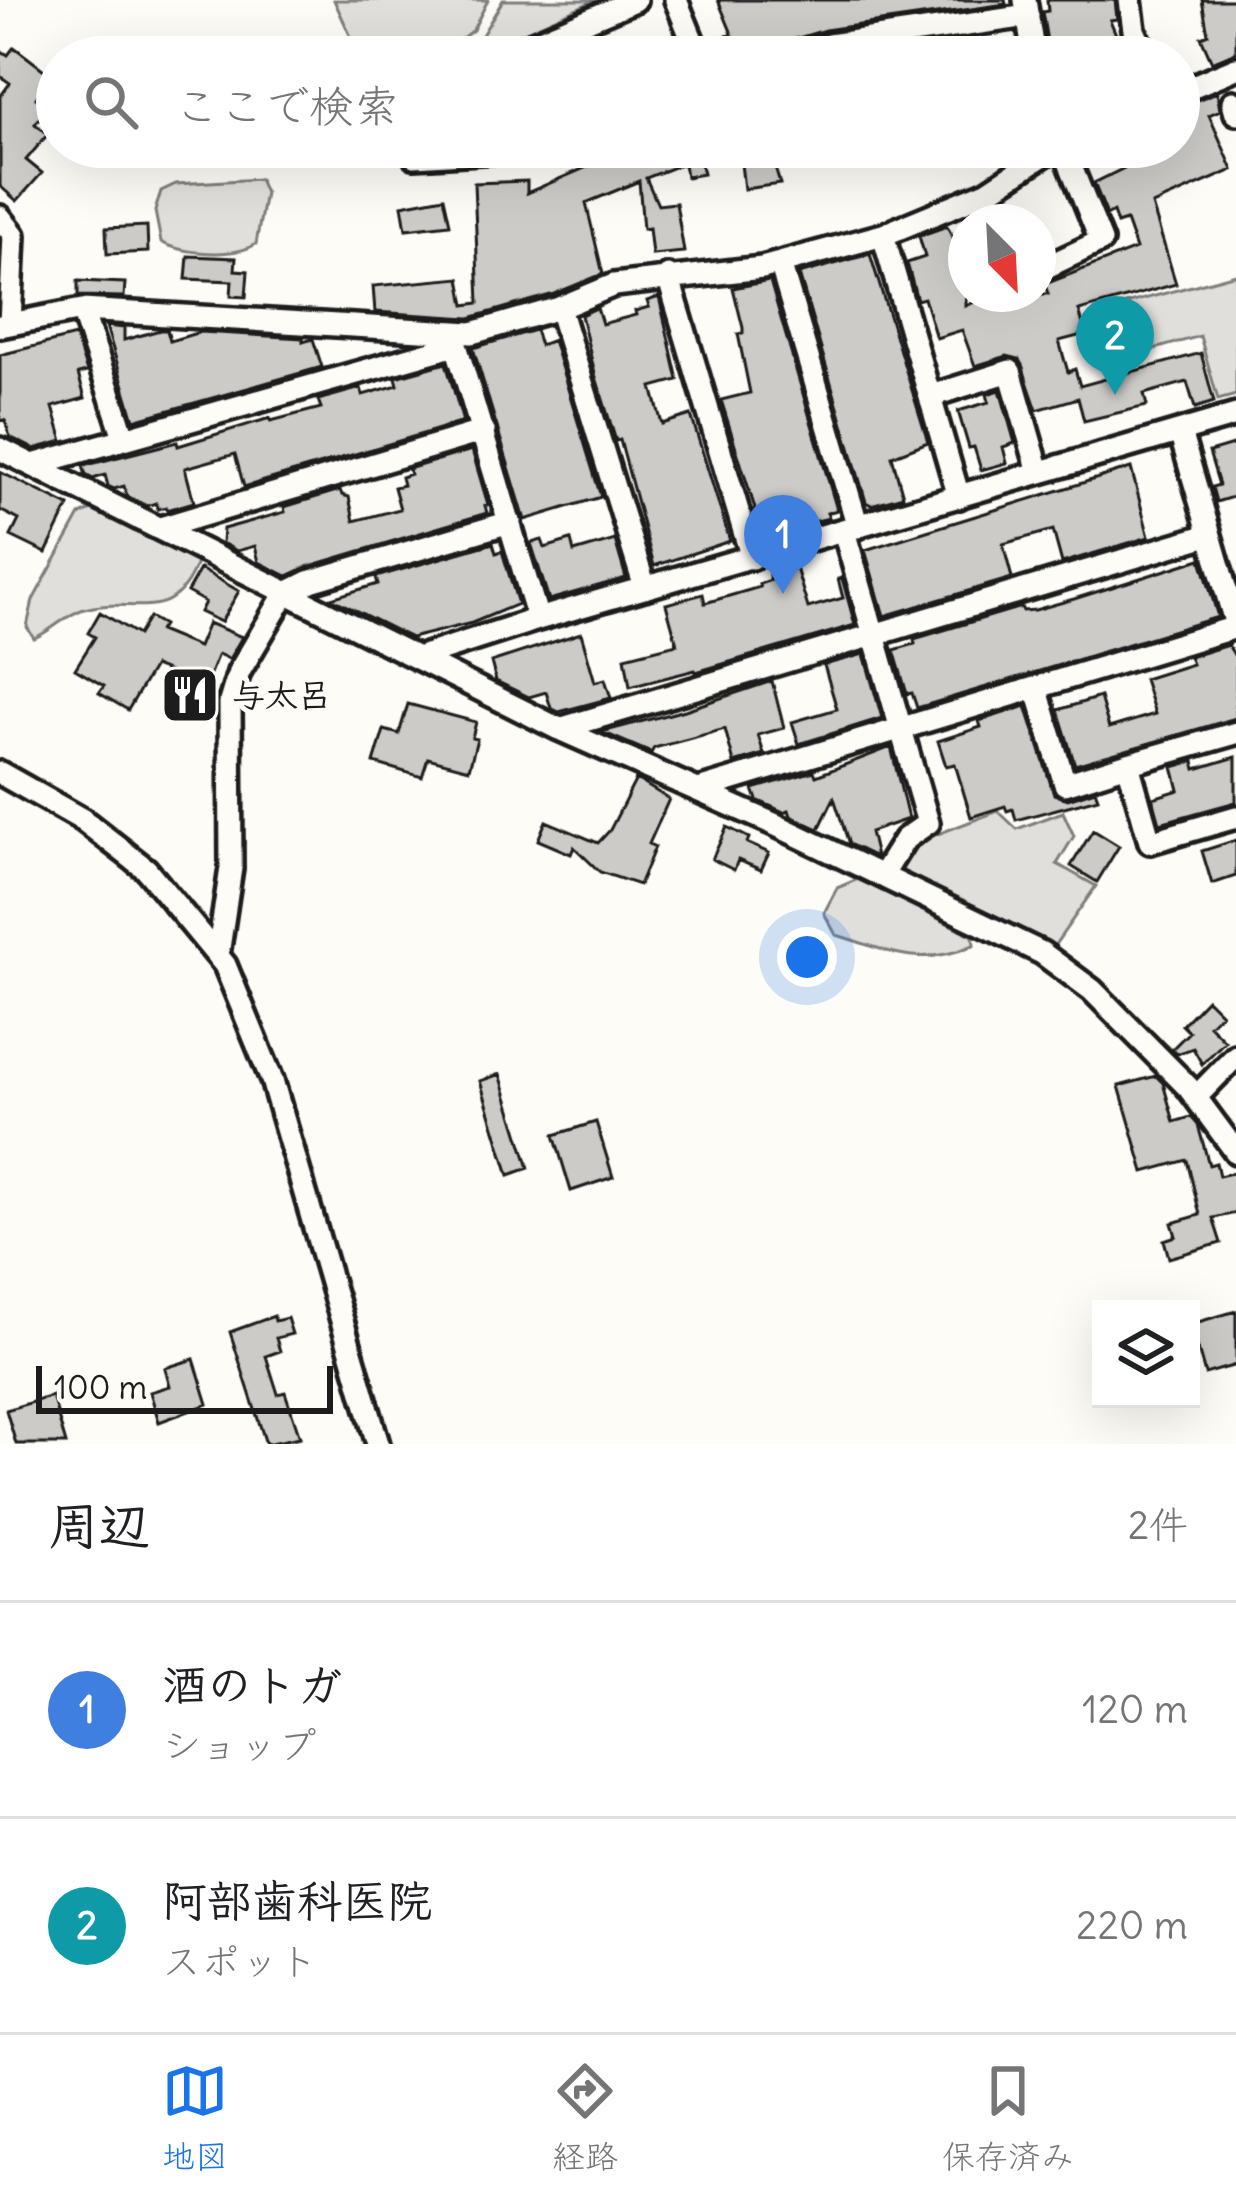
<!DOCTYPE html>
<html lang="ja">
<head>
<meta charset="utf-8">
<style>
  :root { --surface:#fff; --page:#f2f2f2; --text:#202124; --muted:#757577; --line:#e0e0e0; --accent:#1a73e8 }
  body { margin:0; font-family:Delius,"Klee One",sans-serif; background:var(--page); color:var(--text) }
  .controls { position:absolute; right:36px; bottom:36px; display:grid; overflow:hidden; border-radius:0px; box-shadow:0 12px 48px #0002 }
  .controls button { width:108px; height:108px; display:grid; place-items:center; padding:0; border:0; border-bottom:3px solid var(--line); background:var(--surface); color:var(--text); font:60px sans-serif }
  .compass { position:absolute; left:948px; top:204px; width:108px; height:108px; border-radius:50%; background:var(--surface); box-shadow:0 12px 48px #0002; rotate:156deg }
  .scale { position:absolute; left:36px; bottom:30px; width:297px; box-sizing:border-box; padding-left:12px; border:6px solid #1c1c1c; border-top:0; font-size:33px; line-height:42px; white-space:nowrap; color:#1c1c1c; -webkit-text-stroke:9px #fdfcf7; paint-order:stroke }
  .you { position:absolute; left:807px; top:957px; width:42px; height:42px; margin:-30px; border:9px solid #fff; border-radius:50%; background:#1a73e8; box-shadow:0 0 0 18px #1a73e833 }
  .badge { display:grid; place-items:center; width:78px; height:78px; border-radius:50%; background:var(--accent); color:#fff; font-size:39px; font-weight:700 }
  .pin { position:absolute; translate:-50% -99px; filter:drop-shadow(0 3px 6px #0008) }
  .pin::after { content:''; position:absolute; top:63px; width:42px; height:36px; background:inherit; clip-path:polygon(0 0,100% 0,50% 100%) }
  .list { margin:0; padding:0; list-style:none }
  h2 { display:flex; justify-content:space-between; align-items:center; height:156px; margin:0; padding:0 48px; font-size:51px }
  h2 small { font-size:39px; font-weight:400; color:var(--muted) }
  .list li { display:grid; grid-template-columns:78px 1fr auto; gap:36px; align-items:center; box-sizing:border-box; height:216px; padding:0 48px; border-top:3px solid var(--line) }
  .list b { display:block; font-size:45px; white-space:nowrap }
  .list p { margin:0; font-size:39px; white-space:nowrap; color:var(--muted) }
  .list em { font-size:39px; font-style:normal; color:var(--muted) }
  .icon { flex:none; width:66px; height:66px; fill:none; stroke:currentColor; stroke-width:2; stroke-linecap:round; stroke-linejoin:round }
  .map { position:relative; flex:none; width:1236px; height:1444px; overflow:hidden }
  .search { position:absolute; background:var(--surface); box-shadow:0 12px 48px #0002; left:36px; right:36px; top:36px; height:132px; display:flex; align-items:center; gap:30px; box-sizing:border-box; padding:0 42px; border-radius:66px; color:var(--muted); font-size:45px }
  .sheet { height:588px; background:var(--surface) }
  nav { display:flex; justify-content:space-around; align-items:center; box-sizing:border-box; height:168px; border-top:3px solid var(--line); background:var(--surface); font-size:33px; color:var(--muted) }
  nav a { display:grid; justify-items:center; gap:6px }
  nav .on { color:var(--accent) }
  .map>svg:first-child { display:block }
  .green { fill:#e0dfdb; stroke:#7e7e7c; stroke-width:3 }
  .building { fill:#cccbc8; stroke:#1c1c1c; stroke-width:3 }
  .lines { fill:none; stroke-linecap:round; stroke-linejoin:round }
  .minor-casing { stroke:#1c1c1c; stroke-width:30 }
  .minor { stroke:#fdfcf7; stroke-width:21 }
  .labels { text-anchor:middle; stroke-width:10; stroke-linejoin:round; paint-order:stroke }
  .poi-label { font-size:33px; font-weight:bold; fill:#1c1c1c; stroke:#fdfcf7; text-anchor:start }
</style>
</head>
<body>
<div class="map">
<svg width="1236" height="1444" viewBox="0 0 1236 1444">
  <rect width="100%" height="100%" fill="#fdfcf7"/>
  <filter id="ink" filterUnits="userSpaceOnUse"><feTurbulence type="fractalNoise" baseFrequency=".00833" numOctaves="2"/><feDisplacementMap in="SourceGraphic" scale="24" xChannelSelector="R" yChannelSelector="G"/><feConvolveMatrix kernelMatrix="1 2 1 2 8 2 1 2 1" color-interpolation-filters="sRGB"/></filter>
  <g filter="url(#ink)">
    <!-- green -->
    <path class="green" d="M334,0H488L473,30L436,57H381L351,37Z
      M503,0H595L469,57Z
      M259,179L265,193L256,244C235,258 182,254 161,242L155,211L161,191L176,184Z
      M1236,274V395L1218,400L1200,336L1145,352L1130,345L1118,306Z
      M94,509L198,560C173,630 131,595 84,609C65,615 52,631 34,638L27,627L33,600L80,515Z
      M998,811L1017,829L1063,812L1074,836L1057,864L1096,886L1054,946L895,873L914,843Z
      M858,879L973,936L974,945C918,969 891,951 836,935L824,913L837,888Z"/>
    <!-- building -->
    <path class="building" d="M718,0H1005L1006,4L825,30L782,43L759,57H714L710,43L732,34Z
      M1047,0H1115L1117,19L1110,20L1117,37L1105,42L1110,53L1088,57L1081,41L1048,47L1042,12L1048,11Z
      M1202,0H1236V52L1212,62L1201,37L1208,34Z
      M581,39L589,57H539Z
      M14,47L52,76L36,98L47,108L35,124L48,134L26,160L42,173L17,201L0,186V97L10,83L0,76V50L8,55Z
      M1217,92L1220,110L1209,115L1233,170L1152,205L1176,284L1079,311L1086,334L1059,341L1068,372L1075,369L1080,386L1201,353L1214,402L1195,408L1187,382L1144,394L1147,406L1084,421L1078,398L1037,410L1019,359L1007,356L975,366L962,330L936,338L924,298L917,300L907,263L925,257L919,236L947,226L961,253L966,251V306L992,294H1048L1045,284L1136,249L1126,221L1117,224L1113,212L1107,215L1094,183L1167,147H1179V107Z
      M603,147H722L699,157L703,174L686,177L684,163L646,178L658,205L676,203L684,252L652,255L649,228L643,229L639,181L586,203L603,274L554,294L470,318L375,312L373,286L460,278L465,305L479,303L474,183L527,181V193L608,158Z
      M739,147L769,148L780,184L744,189Z
      M444,197L450,224L406,229L402,205Z
      M147,226L148,252L107,254L106,228Z
      M870,254L928,442L892,456L903,496L871,505L866,502L799,274Z
      M188,256L236,258L235,270L248,271L246,297L231,296L232,281L186,279Z
      M78,281L125,283L124,297L78,296Z
      M770,281L837,510L827,513L829,518L763,534L721,400L750,393L738,334L743,333V328L733,288Z
      M659,297L678,380L652,387L662,424L691,415L730,541L654,566L620,440L616,441L595,374L581,315L597,308L602,324L636,315L635,311L649,307L647,301Z
      M106,326L124,328V340L160,330H167L170,341L200,332L303,338V342L313,339L322,367L134,420Z
      M535,330L540,345L553,340L601,497L525,520L473,348Z
      M75,336L87,372L78,374L85,398L53,407L63,441L34,449L10,437L5,420L0,421V355Z
      M446,363L463,422L244,487L235,454L185,468L194,502L167,510L166,507L158,509L156,503L147,506L127,496L124,486L114,489L108,486L105,475L93,479L86,475L83,466L177,442L178,446L270,418L271,421L321,408L318,400L361,388L363,395L398,385L396,377Z
      M1000,390L1015,443L1003,447L1007,463L981,470L974,447L969,448L958,411L989,402L987,394Z
      M1236,444V496L1216,502L1212,487L1219,485L1209,452Z
      M472,450L488,505L485,506L487,513L307,567L287,576L259,562L255,546L237,551L222,543L223,529L285,512L284,507L340,490L342,495L349,497L354,521L400,509L394,487L403,485L401,477L410,474L408,469Z
      M1131,468L1149,537L1062,563L1053,530L1003,544L1012,578L884,616L865,550Z
      M0,472L69,506L46,553L11,536L19,520L0,510Z
      M542,540L545,548L571,540L574,552L615,540L626,578L549,600L531,543Z
      M493,543L496,553L502,551L518,604L472,623L411,638L331,598L378,584L376,577Z
      M1201,559L1218,617L917,708L912,693L907,694L894,650L915,644L914,639L1021,607L1023,611L1035,610L1074,599Z
      M796,568L808,608L843,598L838,579L842,578L855,625L696,672L695,670L630,687L625,657L677,644L666,604L703,594L705,603L760,587L759,584L771,580L769,575Z
      M200,569L239,591L221,622L200,612L205,602L187,592Z
      M100,612L138,635L149,617L163,625L159,631L198,647L208,623L242,637L229,659L218,654L205,686L154,666L128,710L99,693L104,686L75,669L95,637L88,633Z
      M581,633L595,682L605,679L611,698L559,712L551,708L546,692L529,697L496,681L491,662Z
      M1228,645L1236,658V718L1075,765L1058,710L1100,697L1109,728L1155,714L1144,679L1192,664L1189,657Z
      M864,654L882,718L799,744L792,722L837,709L824,665Z
      M772,681L784,728L758,735L764,754L734,763L725,729L654,748L651,753L602,732L685,710Z
      M191,690L216,695L215,713L208,711Z
      M408,704L476,722L472,738L477,739L469,769L428,758L422,777L374,763L384,730L399,734Z
      M1026,706L1054,794L1068,799L1095,790L1098,798L1016,820L1013,809L1007,811L1005,806L971,817L955,764L946,766L938,741L981,727L979,721Z
      M891,747L908,819L870,832L876,857L849,844L834,798L819,829L791,816L789,810L784,812L757,800L753,789L814,771L816,776Z
      M1236,757V802L1160,823L1153,798L1179,790L1173,767L1194,761L1196,769Z
      M636,779L669,799L649,844L655,847L639,885L600,872L574,847L571,854L538,840L546,821L598,843L610,830Z
      M727,827L749,838L747,843L769,853L761,870L738,860L734,870L712,859Z
      M1093,830L1119,846L1097,882L1071,866Z
      M1236,840V876L1212,884L1202,851Z
      M1207,999L1221,1013L1209,1025L1225,1041L1202,1064L1193,1048L1177,1054L1172,1049L1189,1032L1182,1025Z
      M500,1074L529,1168L509,1175L480,1081Z
      M1156,1076L1163,1083L1174,1122L1191,1117L1198,1125L1209,1165L1216,1163L1219,1176L1236,1172V1213L1213,1218L1221,1243L1169,1258L1164,1240L1176,1236L1172,1223L1200,1215L1187,1160L1144,1172L1119,1086Z
      M596,1122L613,1177L571,1191L554,1135Z
      M1236,1311V1365L1205,1374L1191,1324Z
      M274,1316L275,1321L287,1318L292,1334L276,1338L280,1351L266,1356L278,1394L285,1392L300,1437L266,1444L230,1332Z
      M194,1359L208,1404L159,1422L150,1392L170,1386L165,1368Z
      M52,1396L66,1444H16L6,1410Z"/>
    <g class="lines">
      <defs>
        <path id="minor" d="M676,0L699,57
          M1025,0L1034,57
          M1130,0L1134,30L1146,57
          M500,57L635,0
          M786,57L829,45L1028,16
          M1179,92L1236,68
          M1233,102L1236,113
          M413,147L414,156L566,147
          M987,192L1001,222
          M0,217L14,235L10,324
          M883,235L959,497
          M780,263L858,527
          M1038,271L1101,241L1063,147
          M668,276L752,558
          M559,308L645,588
          M82,310L124,437
          M0,326L82,310L472,333L559,308L614,285L762,268L883,235L987,192L1056,147
          M931,396L1010,371L1039,472
          M1180,432L1236,625
          M0,449L559,729L774,824L1042,953L1092,990L1188,1087L1236,1152
          M36,464L456,345L538,619
          M160,528L484,431
          M844,531L928,823L905,839L882,876
          M417,658L538,619L1236,415
          M1036,687L1065,784L1128,764L1150,842L1236,817
          M559,729L1208,535
          M1128,764L1236,733
          M0,773L83,820L146,869L225,965L272,1080L378,1444
          M698,790L1236,627
          M218,955L231,868L230,702L239,672L285,594L311,581L510,522
          M1196,1097L1236,1056"/>
      </defs>
      <!-- minor casing -->
      <use href="#minor" class="minor-casing"/>
      <!-- minor -->
      <use href="#minor" class="minor"/>
    </g>
  </g>
  <!-- icons -->
  <defs>
    <symbol id="restaurant-square" viewBox="-11 -11 22 22"><rect x="-9" y="-9" width="18" height="18" rx="4" fill="#1c1c1c" stroke="#fdfcf7"/><path d="M-5-6h1v4h1v-4h1v4h1v-4h1v5L-1.5 .5V6h-2V.5L-5-1ZM5-6V6H3V1.5H1.5Q1.5-4 5-6Z" fill="#fff"/></symbol>
  </defs>
  <g fill-rule="evenodd">
    <use href="#restaurant-square" x="157" y="662" width="66" height="66"/>
  </g>
  <g class="labels">
    <!-- poi labels -->
    <g class="poi-label">
      <text x="232" y="707">与太呂</text>
    </g>
  </g>
</svg>
<div class="controls">
<button><svg class="icon" aria-label="layers" viewBox="0 0 24 24"><path d="M12 4l9 5-9 5-9-5zM3 14l9 5 9-5"/></svg></button>
</div>
<svg class="compass" viewBox="-18 -18 36 36"><path d="M0-13l5 13h-10z" fill="#e53935"/><path d="M0 13l5-13h-10z" fill="#757577"/></svg>
<div class="scale">100 m</div>
<div class="you"></div>
<div class="pin badge" style="left:783px;top:594px;background:#3f7fe0">1</div>
<div class="pin badge" style="left:1115px;top:395px;background:#0f9aa8">2</div>
<div class="search"><svg class="icon" aria-label="search" viewBox="0 0 24 24"><circle cx="10" cy="10" r="6"/><path d="M15 15l6 6"/></svg>ここで検索</div>
</div>
<section class="sheet">
<h2>周辺<small>2件</small></h2>
<ul class="list">
<li><span class="badge" style="background:#3f7fe0">1</span><div><b>酒のトガ</b><p>ショップ</p></div><em>120 m</em></li>
<li><span class="badge" style="background:#0f9aa8">2</span><div><b>阿部歯科医院</b><p>スポット</p></div><em>220 m</em></li>
</ul>
</section>
<nav>
<a class="on"><svg class="icon" aria-label="map" viewBox="0 0 24 24"><path d="M3 6l6-2 6 2 6-2v14l-6 2-6-2-6 2zM9 4v14M15 6v14"/></svg>地図</a>
<a><svg class="icon" aria-label="directions" viewBox="0 0 24 24"><path d="M12 3l9 9-9 9-9-9zM9 14v-3h6M13 9l2 2-2 2"/></svg>経路</a>
<a><svg class="icon" aria-label="saved" viewBox="0 0 24 24"><path d="M7 4h10v16l-5-4-5 4z"/></svg>保存済み</a>
</nav>
</body>
</html>
